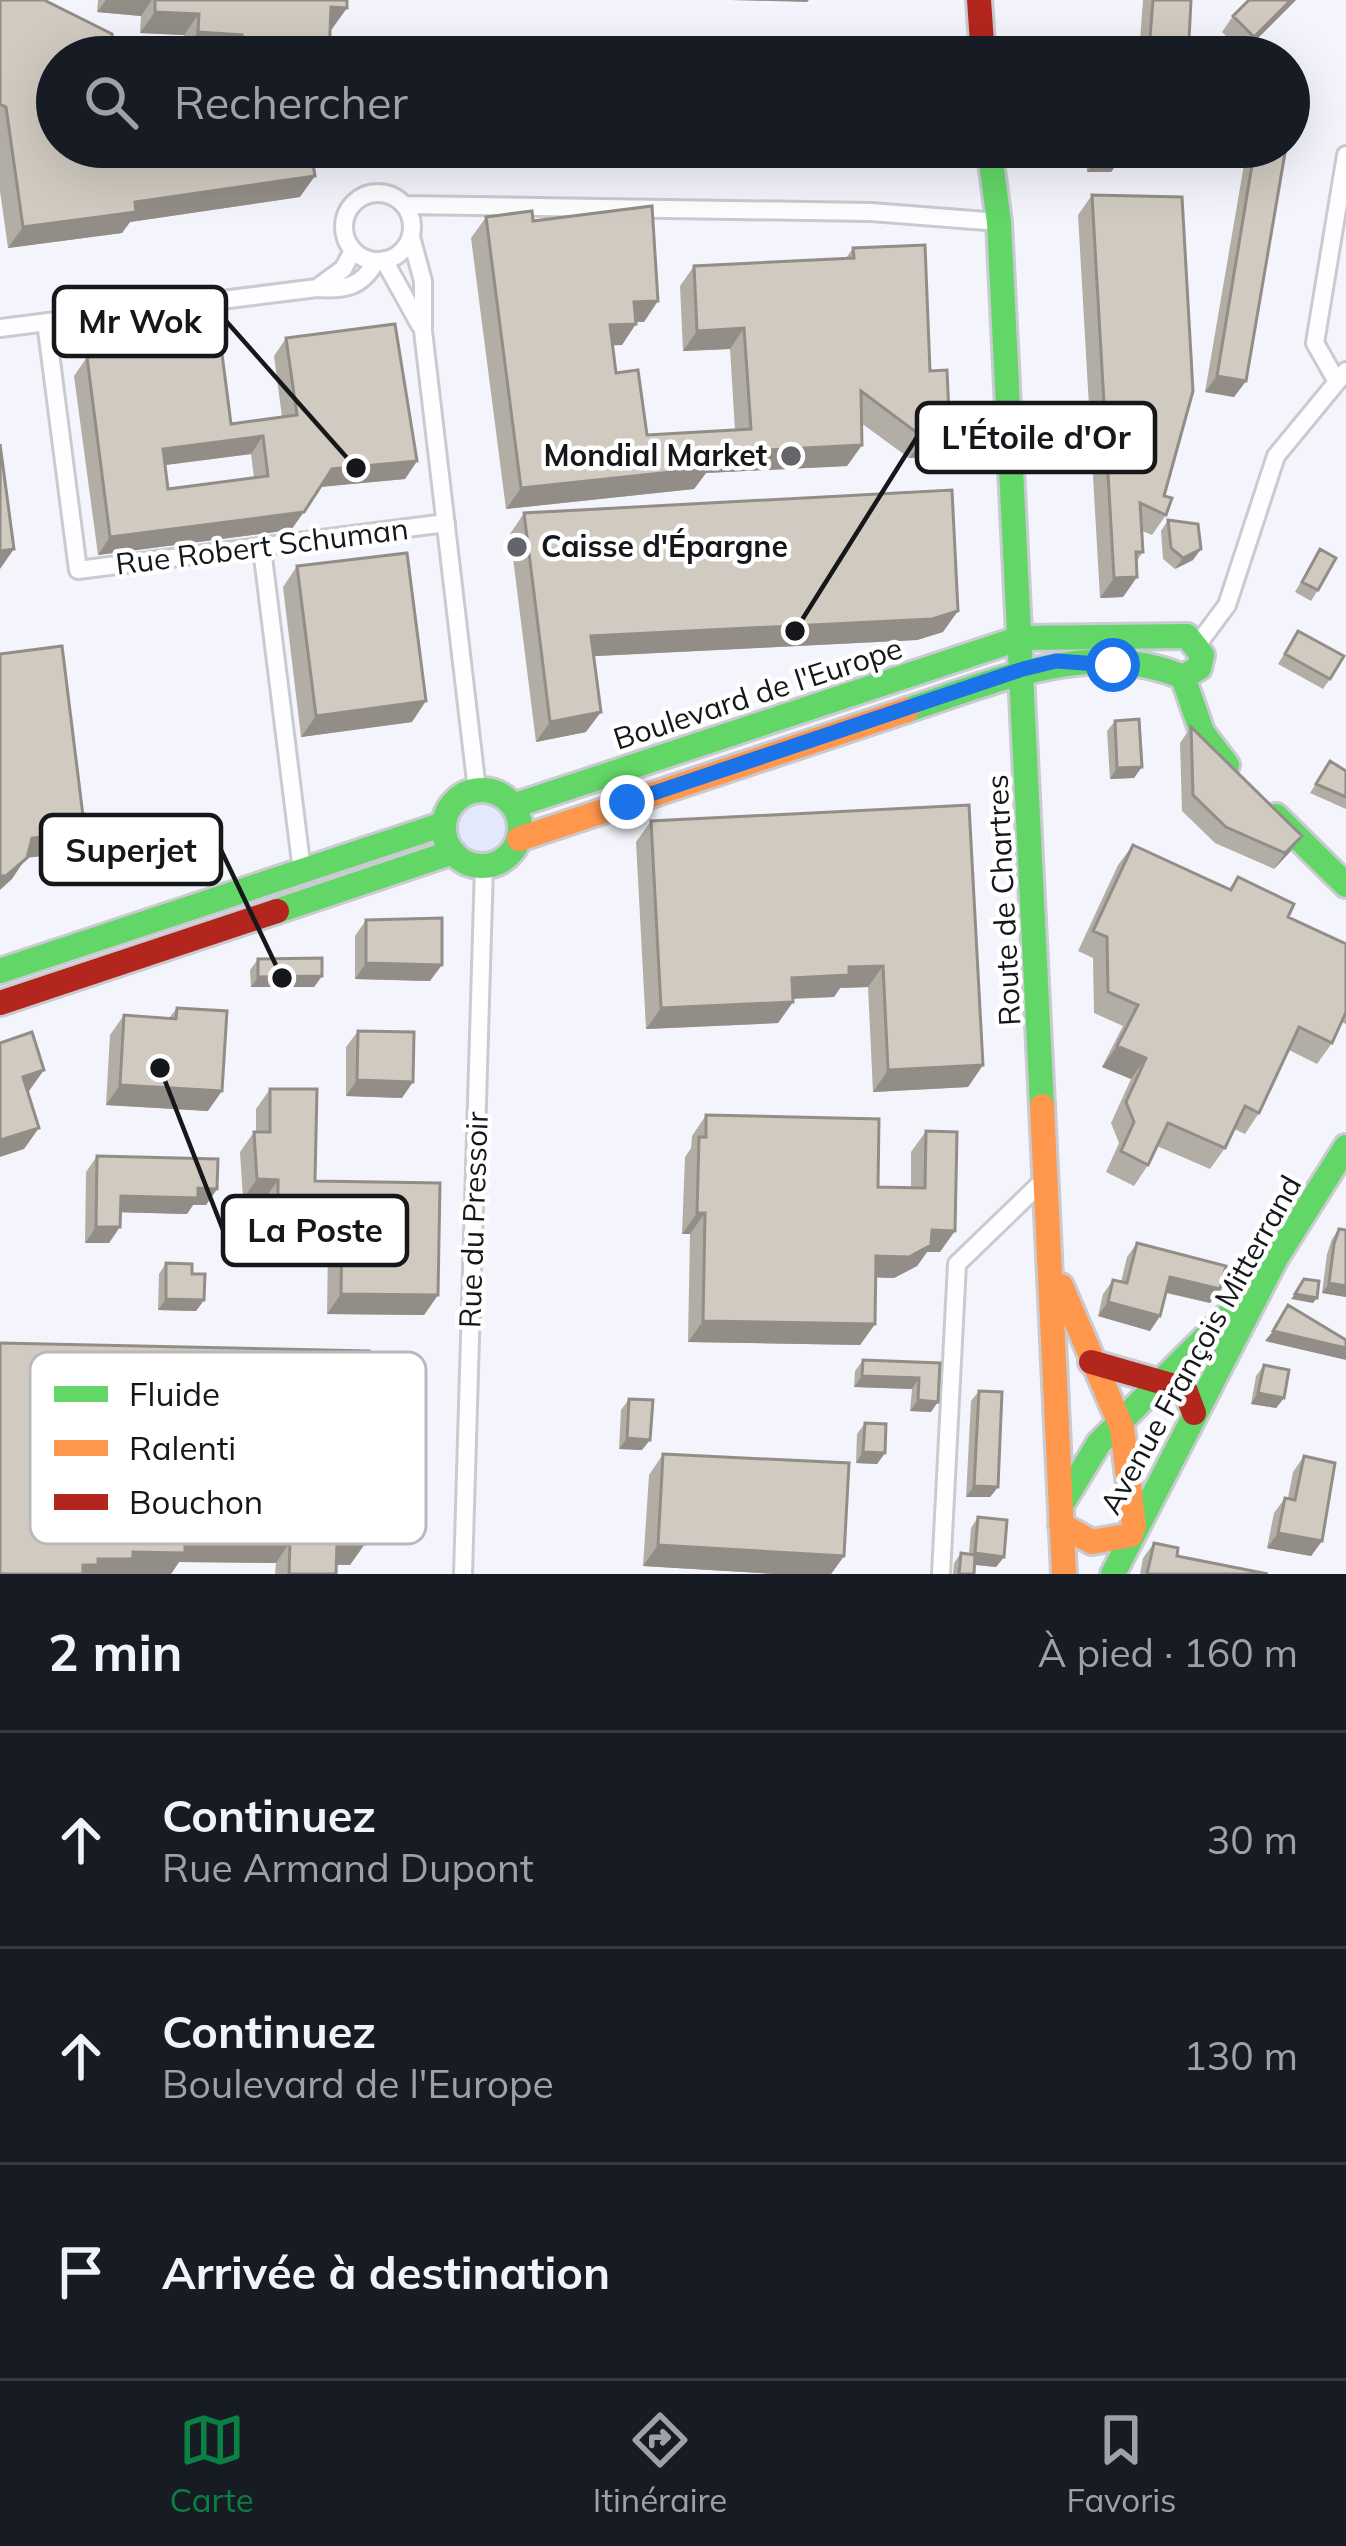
<!DOCTYPE html>
<html lang="fr">
<head>
<meta charset="utf-8">
<style>
  :root { --surface:#171b24; --page:#242831; --text:#f1f3f6; --muted:#9ea1a6; --line:#363941; --accent:#0b8043 }
  body { margin:0; font-family:Mulish,sans-serif; background:var(--page); color:var(--text) }
  .stop { position:absolute; width:36px; height:36px; margin:-27px; border:9px solid #1a73e8; border-radius:50%; background:#fff }
  .stop.end { background:#1a73e8; border-color:#fff; box-shadow:0 3px 12px #0008 }
  .list { margin:0; padding:0; list-style:none }
  h2 { display:flex; justify-content:space-between; align-items:center; height:156px; margin:0; padding:0 48px; font-size:51px }
  h2 small { font-size:39px; font-weight:400; color:var(--muted) }
  .list li { display:grid; grid-template-columns:78px 1fr auto; gap:36px; align-items:center; box-sizing:border-box; height:216px; padding:0 48px; border-top:3px solid var(--line) }
  .list b { display:block; font-size:45px; white-space:nowrap }
  .list p { margin:0; font-size:39px; white-space:nowrap; color:var(--muted) }
  .list em { font-size:39px; font-style:normal; color:var(--muted) }
  .icon { flex:none; width:66px; height:66px; fill:none; stroke:currentColor; stroke-width:2; stroke-linecap:round; stroke-linejoin:round }
  .map { position:relative; flex:none; width:1346px; height:1574px; overflow:hidden }
  .search { position:absolute; background:var(--surface); box-shadow:0 12px 48px #0002; left:36px; right:36px; top:36px; height:132px; display:flex; align-items:center; gap:30px; box-sizing:border-box; padding:0 42px; border-radius:66px; color:var(--muted); font-size:45px }
  .sheet { height:804px; background:var(--surface) }
  nav { display:flex; justify-content:space-around; align-items:center; box-sizing:border-box; height:168px; border-top:3px solid var(--line); background:var(--surface); font-size:33px; color:var(--muted) }
  nav a { display:grid; justify-items:center; gap:6px }
  nav .on { color:var(--accent) }
  .map>svg:first-child { display:block }
  .green { fill:#e2e9fd }
  .lines { fill:none; stroke-linecap:round; stroke-linejoin:round }
  .street-casing { stroke:#cacbd1; stroke-width:22 }
  .fast-casing { stroke:#cacbd1; stroke-width:30 }
  .slow-casing { stroke:#cacbd1; stroke-width:30 }
  .jam-casing { stroke:#cacbd1; stroke-width:30 }
  .street { stroke:#fdfeff; stroke-width:16 }
  .fast { stroke:#63d668; stroke-width:24 }
  .slow { stroke:#ff974d; stroke-width:24 }
  .jam { stroke:#b3261e; stroke-width:24 }
  .wall { fill:#b3aea5; fill-rule:evenodd }
  .shaded-wall { fill:#928d86 }
  .building { fill:#d0cac0; stroke:#928d86; stroke-width:3; fill-rule:evenodd }
  .route { stroke:#1a73e8; stroke-width:15 }
  .poi-dot { fill:#63656a; stroke:#fff; stroke-width:4.5 }
  .labels { text-anchor:middle; stroke-width:9; stroke-linejoin:round; paint-order:stroke }
  .poi-label { font-size:30px; font-weight:bold; fill:#15171b; stroke:#fff; text-anchor:end }
  .street-label { font-size:30px; fill:#15171b; stroke:#fff }
  .key { fill:#fff; stroke:#b9b9bb; stroke-width:3 }
  .key-label { font-size:33px; fill:#15171b }
  .leader { fill:none; stroke:#15171b; stroke-width:4.5 }
  .callout-dot { fill:#15171b; stroke:#fff; stroke-width:4.5 }
  .callout { fill:#fff; stroke:#15171b; stroke-width:4.5 }
  .callout-label { font-size:33px; text-anchor:middle; font-weight:bold; fill:#15171b }
</style>
</head>
<body>
<div class="map">
<svg width="1346" height="1574" viewBox="0 0 1346 1574">
  <rect width="100%" height="100%" fill="#f4f5fc"/>
  <!-- green -->
  <path class="green" d="M453 829a30 30 0 1 1 60 0a30 30 0 1 1-60 0Z"/>
  <g class="lines">
    <defs>
      <path id="street" d="M344 227a34 34 0 1 1 68 0a34 34 0 1 1-68 0Z
        M404,205L871,212L999,222
        M411,237L423,281V331L477,790
        M384,260L420,325
        M317,288L343,269L353,251
        M46,322L78,570L446,523
        M0,328L317,288C345,290 362,287 376,261
        M1336,380L1315,343L1346,155
        M262,549L302,871
        M1198,644L1227,605L1276,456L1346,371
        M463,1574L484,866
        M941,1574L957,1264L1047,1177"/>
      <path id="fast" d="M989,147L999,222L1042,1106
        M1183,677L1202,732L1227,765
        M907,710C996,681 1091,638 1183,677
        M444 828a38 38 0 1 1 76 0a38 38 0 1 1-76 0Z
        M513,806L1021,638L1187,636L1202,655L1199,668L1183,677
        M1276,816L1346,885
        M277,911L453,852
        M0,971L444,824
        M1063,1502L1099,1443L1241,1302
        M1113,1574L1276,1258L1346,1147"/>
      <path id="slow" d="M519,839L907,710
        M1042,1106L1064,1574
        M1061,1286L1122,1428L1134,1526
        M1061,1525L1092,1542L1131,1535"/>
      <path id="jam" d="M979,0L983,57
        M0,1003L277,911
        M1091,1362L1185,1389L1194,1413"/>
    </defs>
    <!-- street casing -->
    <use href="#street" class="street-casing"/>
    <!-- fast casing -->
    <use href="#fast" class="fast-casing"/>
    <!-- slow casing -->
    <use href="#slow" class="slow-casing"/>
    <!-- jam casing -->
    <use href="#jam" class="jam-casing"/>
    <!-- street -->
    <use href="#street" class="street"/>
    <!-- fast -->
    <use href="#fast" class="fast"/>
    <!-- slow -->
    <use href="#slow" class="slow"/>
    <!-- jam -->
    <use href="#jam" class="jam"/>
  </g>
  <!-- wall -->
  <path class="wall" d="M0,0L57,147L265,158L300,197L130,222L122,233L8,248L0,191Z
    M98,0H347V8L330,29L329,57H228L183,53L184,35L140,33L141,16L97,12Z
    M1143,0H1191L1189,40L1177,56L1139,54Z
    M1296,0L1243,53L1222,32L1233,16Z
    M1086,147H1118L1119,161L1111,172H1087Z
    M1247,147H1286L1246,381L1234,397L1205,392Z
    M1092,195L1164,496L1166,515L1152,535L1142,531L1143,552L1136,562L1137,577L1123,597L1100,598L1078,215Z
    M486,217L533,221L644,322H636L622,345H613L616,373L647,435L735,430L730,349L683,351L680,286L694,266L846,258L853,248L930,371L950,436L936,457L909,458L861,423L862,445L847,466L706,473L694,489L506,509L471,238Z
    M286,338L417,461L405,479L320,487L291,530L98,555L74,376L87,357L231,424L282,417L274,356ZM251,454L254,478L168,489L165,465Z
    M524,513L943,632L917,640L593,656L586,732L536,742L510,534Z
    M1168,520L1193,560L1175,569L1163,559L1161,531Z
    M1320,549L1318,590L1311,601L1295,592Z
    M297,566L412,722L301,737L283,587Z
    M1298,631L1330,679L1323,689L1278,664Z
    M1115,721L1134,778L1110,779L1107,731Z
    M1191,727L1290,852L1274,869L1215,843L1182,811L1180,743Z
    M1330,761L1346,771V809L1310,793Z
    M969,805L983,1065L968,1087L873,1092L868,987L840,988L834,997L793,999V1002L778,1023L646,1029L636,842L651,821Z
    M1133,845L1229,889L1238,877L1288,917L1346,944V1024L1342,1022L1332,1043L1317,1064L1289,1050L1259,1113L1245,1134L1234,1129L1225,1148L1210,1169L1157,1146L1148,1165L1134,1186L1106,1172L1119,1143L1111,1123L1131,1079L1102,1067L1123,1026L1094,1013L1093,958L1078,951L1118,865Z
    M366,920L430,981L355,979V936Z
    M258,959L322,976L314,987H251L250,970Z
    M177,1008L208,1111L106,1105L110,1035L124,1015L169,1018Z
    M358,1031L402,1098L346,1096V1047Z
    M270,1089L315,1181L438,1295L424,1315L327,1314L328,1251L264,1250V1200L243,1199L240,1152L254,1132H256V1109Z
    M706,1115L878,1187L911,1188V1152L926,1131L940,1252H927L917,1266L894,1278L875,1277V1324L860,1345L688,1342L690,1234H682L685,1157L691,1148L692,1136Z
    M97,1156L217,1189L206,1205H193L187,1214L120,1212L109,1243H85L86,1172Z
    M1339,1229L1346,1230V1297L1322,1293L1327,1254L1332,1239Z
    M1137,1243L1220,1289L1210,1303L1166,1293L1160,1316L1150,1331L1098,1316L1103,1294L1113,1280L1121,1282L1127,1257Z
    M166,1263L192,1274L204,1300L196,1311L158,1310L159,1274Z
    M0,1343L350,1565H336V1574H275L276,1563L179,1562L171,1574H0Z
    M863,1360L940,1363L931,1412L910,1411L912,1389L854,1387L855,1371Z
    M1264,1365L1284,1398L1276,1408L1251,1404L1256,1376Z
    M979,1391L998,1487L990,1497H966L971,1401Z
    M629,1399L642,1450L619,1449L621,1410Z
    M865,1423L885,1453L877,1464L856,1463L857,1434Z
    M663,1454L844,1556L831,1574H775L643,1566L649,1475Z
    M1304,1456L1322,1541L1311,1556L1267,1548L1274,1513L1285,1498H1288L1293,1472Z
    M978,1517L1004,1557L996,1567L975,1565L974,1574H953L954,1563L961,1553L969,1554L971,1528Z
    M1154,1543L1177,1556L1268,1574H1140L1143,1558Z"/>
  <!-- shaded-wall -->
  <path class="shaded-wall" d="M106,0H152L141,16L97,12Z
    M730,0H809L807,2Z
    M1291,0H1296L1243,53L1254,37Z
    M331,7L347,8L332,29L316,28Z
    M155,12L199,14L184,35L140,33Z
    M198,32L242,35L228,56L183,53Z
    M1150,38L1189,40L1177,56L1139,54Z
    M242,52L286,55L284,57H238Z
    M1094,161H1119L1111,172H1087Z
    M315,176L300,197L130,222L122,233L8,248L23,227L135,202Z
    M658,301L644,322H619L634,302Z
    M636,324L622,345L596,346L610,325Z
    M744,328L730,349L683,351L697,331Z
    M1217,376L1246,381L1234,397L1205,392Z
    M263,436L251,454L150,467L163,449Z
    M950,436L936,457L909,458L924,438Z
    M862,445L847,466L706,473L694,489L506,509L521,488L708,453Z
    M417,461L405,479L319,487L332,469Z
    M304,512L291,530L98,555L110,537Z
    M14,549L0,569V551Z
    M1201,549L1193,560L1175,569L1183,558Z
    M1137,577L1123,597L1100,598L1114,578Z
    M958,611L943,632L917,640L577,657L591,636Z
    M426,701L412,722L301,737L316,716Z
    M601,712L586,732L536,742L550,722Z
    M1142,767L1134,778L1110,779L1117,768Z
    M85,832L70,853L26,858L12,879L0,890V876L32,838Z
    M1302,836L1290,852L1274,869L1285,853Z
    M366,963L442,965L430,981L355,979Z
    M883,966L868,987L840,988L834,997L777,999L792,978L849,967Z
    M322,976L314,987H251L258,977Z
    M793,1002L778,1023L646,1029L661,1008Z
    M1117,1046L1146,1058L1131,1079L1102,1067Z
    M983,1065L968,1087L873,1092L888,1070Z
    M44,1070L29,1091L8,1098L23,1077Z
    M357,1080L413,1082L402,1098L346,1096Z
    M120,1085L222,1091L208,1111L106,1105Z
    M39,1128L24,1149L0,1157V1140Z
    M257,1179L278,1180L264,1200L243,1199Z
    M198,1188L217,1189L206,1205H193L187,1214L110,1212L121,1196Z
    M697,1213H705L690,1234H682Z
    M96,1227H120L109,1243H85Z
    M278,1230L342,1231L328,1251L264,1250Z
    M932,1230L955,1231L940,1252H927L917,1266L894,1278L861,1277L876,1256Z
    M1170,1277L1220,1289L1210,1303L1160,1291Z
    M1329,1283L1346,1286V1297L1322,1293Z
    M341,1294L438,1295L424,1315L327,1314Z
    M1295,1294L1317,1298L1313,1303L1291,1299Z
    M166,1299L204,1300L196,1311L158,1310Z
    M1108,1302L1160,1316L1150,1331L1098,1316Z
    M703,1321L875,1324L860,1345L688,1342Z
    M1273,1331L1346,1348V1360L1265,1341Z
    M862,1376L919,1378L912,1389L854,1387Z
    M1258,1393L1284,1398L1276,1408L1251,1404Z
    M918,1400L938,1402L931,1412L910,1411Z
    M627,1438L650,1440L642,1450L619,1449Z
    M863,1452L885,1453L877,1464L856,1463Z
    M974,1486L998,1487L990,1497H966Z
    M1278,1533L1322,1541L1311,1556L1267,1548Z
    M185,1541L290,1542L276,1563L179,1562L171,1574H76L83,1565L98,1559Z
    M337,1543L365,1544L350,1565L322,1564Z
    M658,1545L844,1556L831,1574H775L643,1566Z
    M975,1553L1004,1557L996,1567L968,1564Z"/>
  <!-- building -->
  <path class="building" d="M0,0H44L112,34L115,57H57V147H264L265,158L311,151L315,176L135,202L136,212L23,227L6,107L0,104Z
    M155,0H347V8L331,7L329,57H286V55L242,52V35L198,32L199,14L155,12Z
    M1153,0H1191L1189,40L1150,38Z
    M1249,0H1291L1254,37L1233,16Z
    M1289,98L1294,99L1289,127Z
    M1094,147H1118L1119,161H1094Z
    M1255,147H1286L1246,381L1217,376Z
    M1092,195L1182,197L1193,391L1164,496L1172,498L1166,515L1140,503L1143,552H1136L1137,577L1114,578Z
    M652,206L658,301L634,302L636,324L610,325L616,373L638,370L647,435L751,429L744,328L697,331L694,266L854,258L853,248L925,245L930,371L947,370L950,436L924,438L861,391L862,445L708,453L709,468L521,488L486,217L532,211L533,221Z
    M395,324L417,461L332,469L304,512L110,537L87,357L221,346L231,424L297,415L286,338ZM263,436L268,476L168,489L163,449Z
    M0,444L14,549L0,551Z
    M952,490L958,611L932,619L591,636L601,712L550,722L524,513Z
    M1168,520L1198,524L1201,549L1183,558L1171,548Z
    M1320,549L1336,558L1318,590L1302,582Z
    M407,553L426,701L316,716L297,566Z
    M1298,631L1344,656L1330,679L1285,654Z
    M62,646L85,832L32,838L27,858L6,876H0V654Z
    M1139,719L1142,767L1117,768L1115,721Z
    M1191,727L1302,836L1285,853L1226,827L1193,795Z
    M1330,761L1346,771V797L1316,784Z
    M969,805L983,1065L888,1070L883,966L849,967V975L792,978L793,1002L661,1008L651,821Z
    M1133,845L1231,890L1238,877L1294,904L1288,917L1346,944V1012L1332,1043L1299,1027L1259,1113L1245,1106L1225,1148L1168,1123L1148,1165L1121,1151L1134,1122L1126,1102L1146,1058L1117,1046L1138,1005L1108,992L1107,937L1093,931Z
    M442,918V965L366,963V920Z
    M322,958V976L258,977V959Z
    M177,1008L227,1011L222,1091L120,1085L124,1015L176,1019Z
    M358,1031L414,1032L413,1082L357,1080Z
    M32,1032L44,1070L23,1077L39,1128L0,1140V1043Z
    M270,1089H317L315,1181L440,1183L438,1295L341,1294L342,1231L278,1230V1180L257,1179L254,1132H270Z
    M706,1115L879,1119L878,1187L925,1188L926,1131L957,1132L955,1231L932,1230L931,1245L909,1257L876,1256L875,1324L703,1321L705,1213H697L699,1137H706Z
    M97,1156L218,1159L217,1189L198,1188V1198L121,1196L120,1227H96Z
    M1339,1229L1346,1230V1286L1329,1283L1334,1244Z
    M1137,1243L1226,1266L1220,1289L1170,1277L1160,1316L1108,1302L1113,1280L1127,1283Z
    M166,1263L192,1264V1274H205L204,1300L166,1299Z
    M1304,1279L1319,1281L1317,1298L1295,1294Z
    M1288,1305L1346,1340V1348L1273,1331Z
    M0,1343L369,1351L365,1544L337,1543L336,1574H289L290,1542L185,1541V1553L133,1552V1559H98V1565H83V1574H0Z
    M863,1360L940,1363L938,1402L918,1400L919,1378L862,1376Z
    M1264,1365L1289,1370L1284,1398L1258,1393Z
    M979,1391L1002,1392L998,1487L974,1486Z
    M629,1399L653,1400L650,1440L627,1438Z
    M865,1423L886,1424L885,1453L863,1452Z
    M663,1454L849,1463L844,1556L658,1545Z
    M1304,1456L1335,1463L1322,1541L1278,1533L1285,1498L1295,1500Z
    M978,1517L1007,1520L1004,1557L975,1553Z
    M1154,1543L1178,1548L1177,1556L1268,1574H1147Z
    M961,1553L975,1555L974,1574H959Z"/>
  <g class="lines">
    <!-- route -->
    <path class="route" d="M627,802L1023,669L1056,661L1113,665"/>
  </g>
  <!-- markers -->
  <g class="poi-dot">
    <circle cx="791" cy="456" r="12"/>
    <circle cx="517" cy="547" r="12"/>
  </g>
  <g class="labels">
    <!-- poi labels -->
    <g class="poi-label">
      <text x="767" y="466">Mondial Market</text>
      <text x="541" y="557" text-anchor="start">Caisse d'Épargne</text>
    </g>
    <!-- street labels -->
    <g class="street-label">
      <text transform="translate(262 547) rotate(-7)" y="10">Rue Robert Schuman</text>
      <text transform="translate(758 694) rotate(-18)" y="10">Boulevard de l'Europe</text>
      <text transform="translate(1004 900) rotate(-93)" y="10">Route de Chartres</text>
      <text transform="translate(474 1220) rotate(-88)" y="10">Rue du Pressoir</text>
      <text transform="translate(1201 1345) rotate(-61)" y="10">Avenue François Mitterrand</text>
    </g>
  </g>
  <!-- legend -->
  <rect x="30" y="1352" width="396" height="192" rx="18" class="key"/>
  <rect x="54" y="1386" width="54" height="16" fill="#63d668"/>
  <rect x="54" y="1440" width="54" height="16" fill="#ff974d"/>
  <rect x="54" y="1494" width="54" height="16" fill="#b3261e"/>
  <g class="key-label">
    <text x="129" y="1406">Fluide</text>
    <text x="129" y="1460">Ralenti</text>
    <text x="129" y="1514">Bouchon</text>
  </g>
  <!-- callouts -->
  <path class="leader" d="M356 468L226 321M795 631L917 437M282 978L221 850M160 1068L223 1230"/>
  <g class="callout-dot">
    <circle cx="356" cy="468" r="12"/>
    <circle cx="795" cy="631" r="12"/>
    <circle cx="282" cy="978" r="12"/>
    <circle cx="160" cy="1068" r="12"/>
  </g>
  <g class="callout">
    <rect x="54" y="287" width="172" height="69" rx="12"/>
    <rect x="917" y="403" width="238" height="69" rx="12"/>
    <rect x="41" y="815" width="180" height="69" rx="12"/>
    <rect x="223" y="1196" width="184" height="69" rx="12"/>
  </g>
  <g class="callout-label">
    <text x="140" y="333">Mr Wok</text>
    <text x="1036" y="449">L'Étoile d'Or</text>
    <text x="131" y="862">Superjet</text>
    <text x="315" y="1242">La Poste</text>
  </g>
</svg>
<div class="stop" style="left:1113px;top:665px"></div>
<div class="stop end" style="left:627px;top:802px"></div>
<div class="search"><svg class="icon" aria-label="search" viewBox="0 0 24 24"><circle cx="10" cy="10" r="6"/><path d="M15 15l6 6"/></svg>Rechercher</div>
</div>
<section class="sheet">
<h2>2 min<small>À pied · 160 m</small></h2>
<ul class="list">
<li><svg class="icon" aria-label="ahead" viewBox="0 0 24 24"><path d="M12 20V5M6 11l6-6 6 6"/></svg><div><b>Continuez</b><p>Rue Armand Dupont</p></div><em>30 m</em></li>
<li><svg class="icon" aria-label="ahead" viewBox="0 0 24 24"><path d="M12 20V5M6 11l6-6 6 6"/></svg><div><b>Continuez</b><p>Boulevard de l'Europe</p></div><em>130 m</em></li>
<li><svg class="icon" aria-label="arrive" viewBox="0 0 24 24"><path d="M6 21V4h12l-3 4 3 4H6"/></svg><div><b>Arrivée à destination</b></div></li>
</ul>
</section>
<nav>
<a class="on"><svg class="icon" aria-label="map" viewBox="0 0 24 24"><path d="M3 6l6-2 6 2 6-2v14l-6 2-6-2-6 2zM9 4v14M15 6v14"/></svg>Carte</a>
<a><svg class="icon" aria-label="directions" viewBox="0 0 24 24"><path d="M12 3l9 9-9 9-9-9zM9 14v-3h6M13 9l2 2-2 2"/></svg>Itinéraire</a>
<a><svg class="icon" aria-label="saved" viewBox="0 0 24 24"><path d="M7 4h10v16l-5-4-5 4z"/></svg>Favoris</a>
</nav>
</body>
</html>
